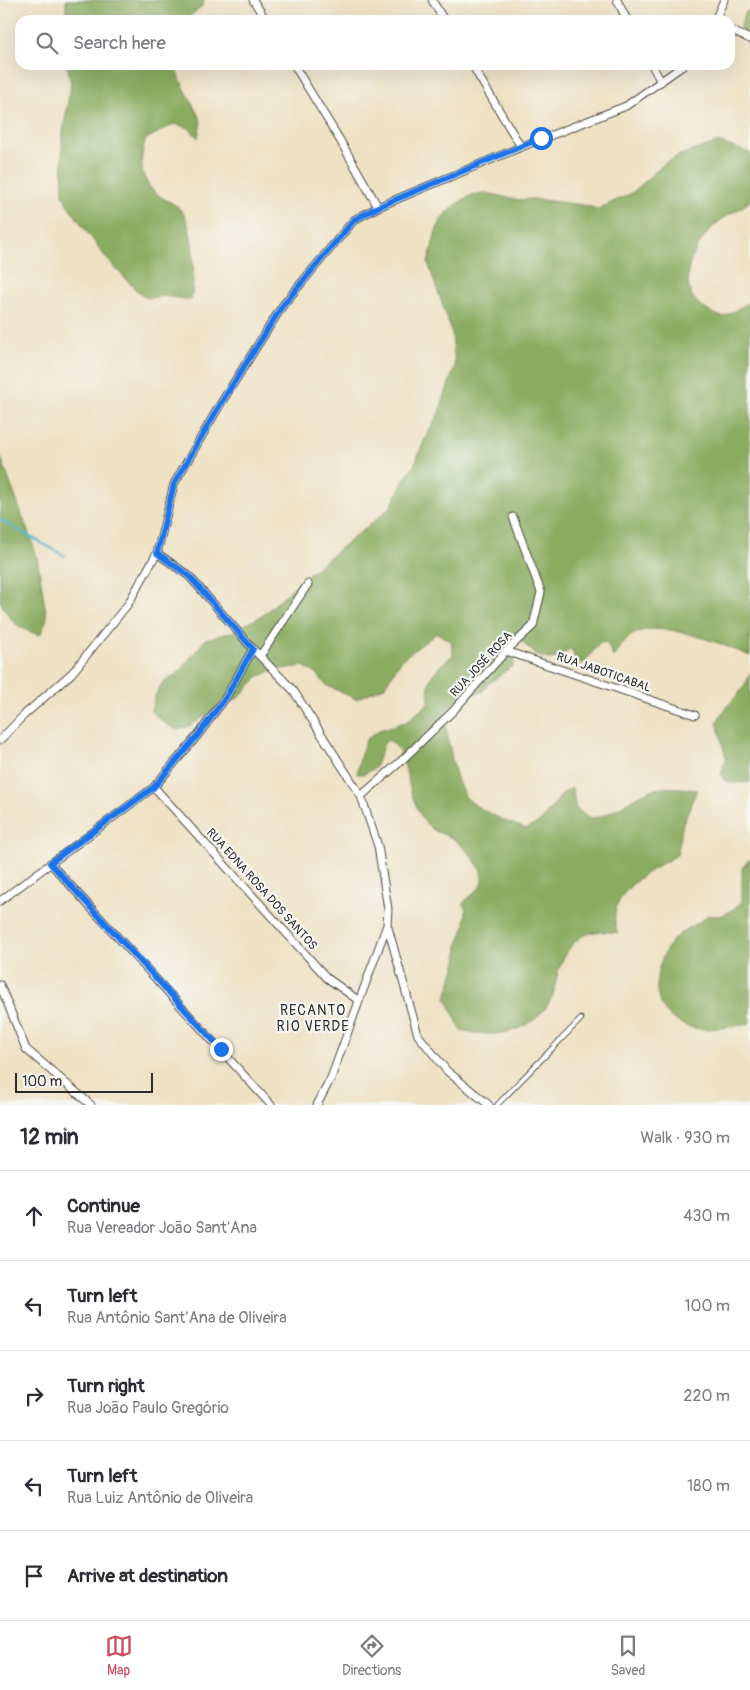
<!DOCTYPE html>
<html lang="en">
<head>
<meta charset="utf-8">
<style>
  :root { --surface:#fff; --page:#f7f7f7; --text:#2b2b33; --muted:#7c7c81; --line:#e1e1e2; --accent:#d1495b }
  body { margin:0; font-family:Pangolin,sans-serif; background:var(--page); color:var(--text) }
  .scale { position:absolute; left:15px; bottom:12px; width:138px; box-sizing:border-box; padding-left:5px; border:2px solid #2b2b2b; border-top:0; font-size:14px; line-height:18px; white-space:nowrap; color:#2b2b2b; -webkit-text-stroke:4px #f6f6f2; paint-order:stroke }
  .stop { position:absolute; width:15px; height:15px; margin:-11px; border:4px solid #1a73e8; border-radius:50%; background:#fff }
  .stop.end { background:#1a73e8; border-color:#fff; box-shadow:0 1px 5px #0008 }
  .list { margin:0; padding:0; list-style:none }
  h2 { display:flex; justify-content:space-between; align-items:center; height:65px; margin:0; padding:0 20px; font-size:21px }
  h2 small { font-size:16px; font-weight:400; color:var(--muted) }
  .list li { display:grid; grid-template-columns:32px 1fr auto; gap:15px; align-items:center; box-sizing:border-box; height:90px; padding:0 20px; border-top:1px solid var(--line) }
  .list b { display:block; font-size:19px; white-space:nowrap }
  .list p { margin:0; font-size:16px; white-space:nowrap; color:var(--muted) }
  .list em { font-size:16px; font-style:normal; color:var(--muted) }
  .icon { flex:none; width:28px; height:28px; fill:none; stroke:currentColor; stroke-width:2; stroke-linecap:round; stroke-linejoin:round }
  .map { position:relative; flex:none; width:750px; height:1105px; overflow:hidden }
  .search { position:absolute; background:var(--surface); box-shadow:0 5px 20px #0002; left:15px; right:15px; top:15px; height:55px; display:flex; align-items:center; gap:12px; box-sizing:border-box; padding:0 18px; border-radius:15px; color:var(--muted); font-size:19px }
  .sheet { height:515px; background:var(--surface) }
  nav { display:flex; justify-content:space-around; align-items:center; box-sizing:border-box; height:70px; border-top:1px solid var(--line); background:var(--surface); font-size:14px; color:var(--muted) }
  nav a { display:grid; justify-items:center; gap:2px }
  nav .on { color:var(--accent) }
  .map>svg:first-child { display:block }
  .forest { fill:#8aac60; stroke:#5a6c46 }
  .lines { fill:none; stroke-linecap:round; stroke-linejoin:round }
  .stream { stroke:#4bb4c9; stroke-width:2.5 }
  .service-casing { stroke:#484642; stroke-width:6 }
  .minor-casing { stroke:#484642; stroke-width:9 }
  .service { stroke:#fff; stroke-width:4 }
  .minor { stroke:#fff; stroke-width:7 }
  .route { stroke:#1a73e8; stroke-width:6 }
  .labels { text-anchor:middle; stroke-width:4.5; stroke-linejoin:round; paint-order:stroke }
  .street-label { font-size:12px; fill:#2b2b2b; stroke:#f6f6f2 }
  .neighbourhood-label { font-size:14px; letter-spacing:1px; fill:#2b2b2b; stroke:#f6f6f2 }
</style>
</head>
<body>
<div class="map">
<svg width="750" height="1105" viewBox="0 0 750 1105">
  <rect width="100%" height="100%" fill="#f6f6f2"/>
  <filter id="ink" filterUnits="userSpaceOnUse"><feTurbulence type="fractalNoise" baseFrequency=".02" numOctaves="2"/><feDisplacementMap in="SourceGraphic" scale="10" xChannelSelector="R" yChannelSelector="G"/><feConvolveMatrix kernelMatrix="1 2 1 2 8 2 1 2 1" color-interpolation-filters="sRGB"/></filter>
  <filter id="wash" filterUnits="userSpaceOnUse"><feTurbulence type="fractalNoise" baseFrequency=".0096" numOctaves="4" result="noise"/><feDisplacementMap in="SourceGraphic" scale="20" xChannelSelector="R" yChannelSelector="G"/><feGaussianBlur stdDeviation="1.12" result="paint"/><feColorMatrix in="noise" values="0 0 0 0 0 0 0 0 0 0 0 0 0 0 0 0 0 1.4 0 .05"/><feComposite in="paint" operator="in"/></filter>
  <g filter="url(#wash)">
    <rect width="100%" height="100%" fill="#efe1c3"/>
    <!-- forest -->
    <path class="forest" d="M66,0H204L202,6L185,20H66Z
      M750,10V46L740,28L744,13Z
      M67,65H173L201,121L198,138L189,128L174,124L146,139C139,160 139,180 158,195C166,201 178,204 183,213C195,232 195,279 191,300L164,296L146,298L140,294L106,258L67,204L63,194L62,138L71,84Z
      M719,142L750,153V201C739,210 726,215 715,225C684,254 671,302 723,317L750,302V656C724,645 657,616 631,636C624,641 619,650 613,657L607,643L600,642L585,662L578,666L571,648L558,658L548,659L536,655L521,641L504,636L501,642L513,658L514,665L488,684L482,692C465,694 455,699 444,713C447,732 454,781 465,796C475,809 511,824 527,829L541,821L563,793L572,788L576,808C580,811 584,816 589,817C604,822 635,794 655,789C669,786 682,788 697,790L683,823L677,855C650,871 602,894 618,933C610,932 602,931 594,932C574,935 561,958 557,976C555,983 555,990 553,995C537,1032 496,1040 461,1030L446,998L457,961L458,945L465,925L466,909L463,903C468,898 478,891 482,884C488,871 464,847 455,840C448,834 437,834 431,828C421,820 418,810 413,798C407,783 405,746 388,740L384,743L375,768L363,774H357L360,757L366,740L379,730L406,722L429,703C426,676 433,672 453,655L451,641L437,633L402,659L384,687L356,699L326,685L317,674L303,666L274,670L259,676L237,699L215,709L190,726L177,730L163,722L151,711L155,696L163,682L177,674L206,639L232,632L263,615L306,576L390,508L405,478L414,466L427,434L438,415L455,366L452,333L428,263L436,231L443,217L458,203L472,195L486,193L518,200L533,199L583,205L598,209L632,193L665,163L680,155Z
      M0,455L37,556L47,619L40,635C16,628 12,623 0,601Z
      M750,673V782L731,783L723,779L721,775L726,758L717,722C726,703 744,694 750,673Z
      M750,859V1023C737,1026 705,1031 693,1028C651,1017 649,978 669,945C678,930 696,927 708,915C722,919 731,911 742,902V868Z"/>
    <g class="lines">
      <!-- stream -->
      <path class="stream" d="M0,520L65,556"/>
    </g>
  </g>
  <g filter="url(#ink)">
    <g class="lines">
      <defs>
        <path id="service" d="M497,1105L581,1019"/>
        <path id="minor" d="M253,0L266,20
          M432,0L444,20
          M617,0L627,20
          M715,20L724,0
          M730,30L750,39
          M294,65L341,142L378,207
          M472,65L521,147
          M652,65L661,82
          M157,553L189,576L253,649L293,690L361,796L378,846L388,909L387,924L418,1035L447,1071L489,1105
          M506,651L695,715
          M260,656L308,584
          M0,740L24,715L72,673L128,604L157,553L174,484L221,403L283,305L354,220L378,207L521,147L626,106L684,65
          M154,787L327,978L358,1000
          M361,796L400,762L453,711L506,651L533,626L541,592L513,517
          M50,863L271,1105
          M0,901L154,787L198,735L226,697L253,649
          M0,985L26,1049L91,1105
          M317,1105L331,1078L387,925"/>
      </defs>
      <!-- service casing -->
      <use href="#service" class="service-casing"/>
      <!-- minor casing -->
      <use href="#minor" class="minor-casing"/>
      <!-- service -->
      <use href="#service" class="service"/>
      <!-- minor -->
      <use href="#minor" class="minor"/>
    </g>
  </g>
  <g class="lines" filter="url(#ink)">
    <!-- route -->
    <path class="route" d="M221,1049L50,863L154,787L198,735L226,697L253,649L189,576L157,553L174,484L221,403L283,305L354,220L378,207L541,138"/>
  </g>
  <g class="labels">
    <!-- street labels -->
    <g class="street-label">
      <text transform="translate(481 664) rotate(-47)" y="4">RUA JOSÉ ROSA</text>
      <text transform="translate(604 672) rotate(19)" y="4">RUA JABOTICABAL</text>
      <text transform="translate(262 889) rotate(48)" y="4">RUA EDNA ROSA DOS SANTOS</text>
    </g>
    <!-- neighbourhood labels -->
    <g class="neighbourhood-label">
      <text x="313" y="1015">RECANTO<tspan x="313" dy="16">RIO VERDE</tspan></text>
    </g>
  </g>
</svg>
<div class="scale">100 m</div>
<div class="stop" style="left:541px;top:138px"></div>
<div class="stop end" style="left:221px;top:1049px"></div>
<div class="search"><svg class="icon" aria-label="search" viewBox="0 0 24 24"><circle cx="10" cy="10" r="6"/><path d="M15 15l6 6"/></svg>Search here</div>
</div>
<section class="sheet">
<h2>12 min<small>Walk · 930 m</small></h2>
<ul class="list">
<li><svg class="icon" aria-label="ahead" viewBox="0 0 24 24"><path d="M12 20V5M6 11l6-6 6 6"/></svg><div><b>Continue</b><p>Rua Vereador João Sant'Ana</p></div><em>430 m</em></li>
<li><svg class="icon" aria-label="left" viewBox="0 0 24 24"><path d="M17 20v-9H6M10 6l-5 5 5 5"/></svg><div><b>Turn left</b><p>Rua Antônio Sant'Ana de Oliveira</p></div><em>100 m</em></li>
<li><svg class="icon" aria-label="right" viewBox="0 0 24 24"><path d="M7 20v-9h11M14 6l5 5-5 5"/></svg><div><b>Turn right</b><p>Rua João Paulo Gregório</p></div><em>220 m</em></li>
<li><svg class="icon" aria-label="left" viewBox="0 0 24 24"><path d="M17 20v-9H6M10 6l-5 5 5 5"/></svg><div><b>Turn left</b><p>Rua Luiz Antônio de Oliveira</p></div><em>180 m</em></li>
<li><svg class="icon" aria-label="arrive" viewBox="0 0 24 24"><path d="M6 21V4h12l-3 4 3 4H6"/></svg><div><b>Arrive at destination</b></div></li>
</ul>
</section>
<nav>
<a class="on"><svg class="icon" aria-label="map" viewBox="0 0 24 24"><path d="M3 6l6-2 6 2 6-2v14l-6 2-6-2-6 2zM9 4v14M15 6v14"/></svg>Map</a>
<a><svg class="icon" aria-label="directions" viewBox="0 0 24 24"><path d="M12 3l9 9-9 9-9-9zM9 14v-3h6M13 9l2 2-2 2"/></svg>Directions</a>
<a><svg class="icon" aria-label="saved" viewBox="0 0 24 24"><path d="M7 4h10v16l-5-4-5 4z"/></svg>Saved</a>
</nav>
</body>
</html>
